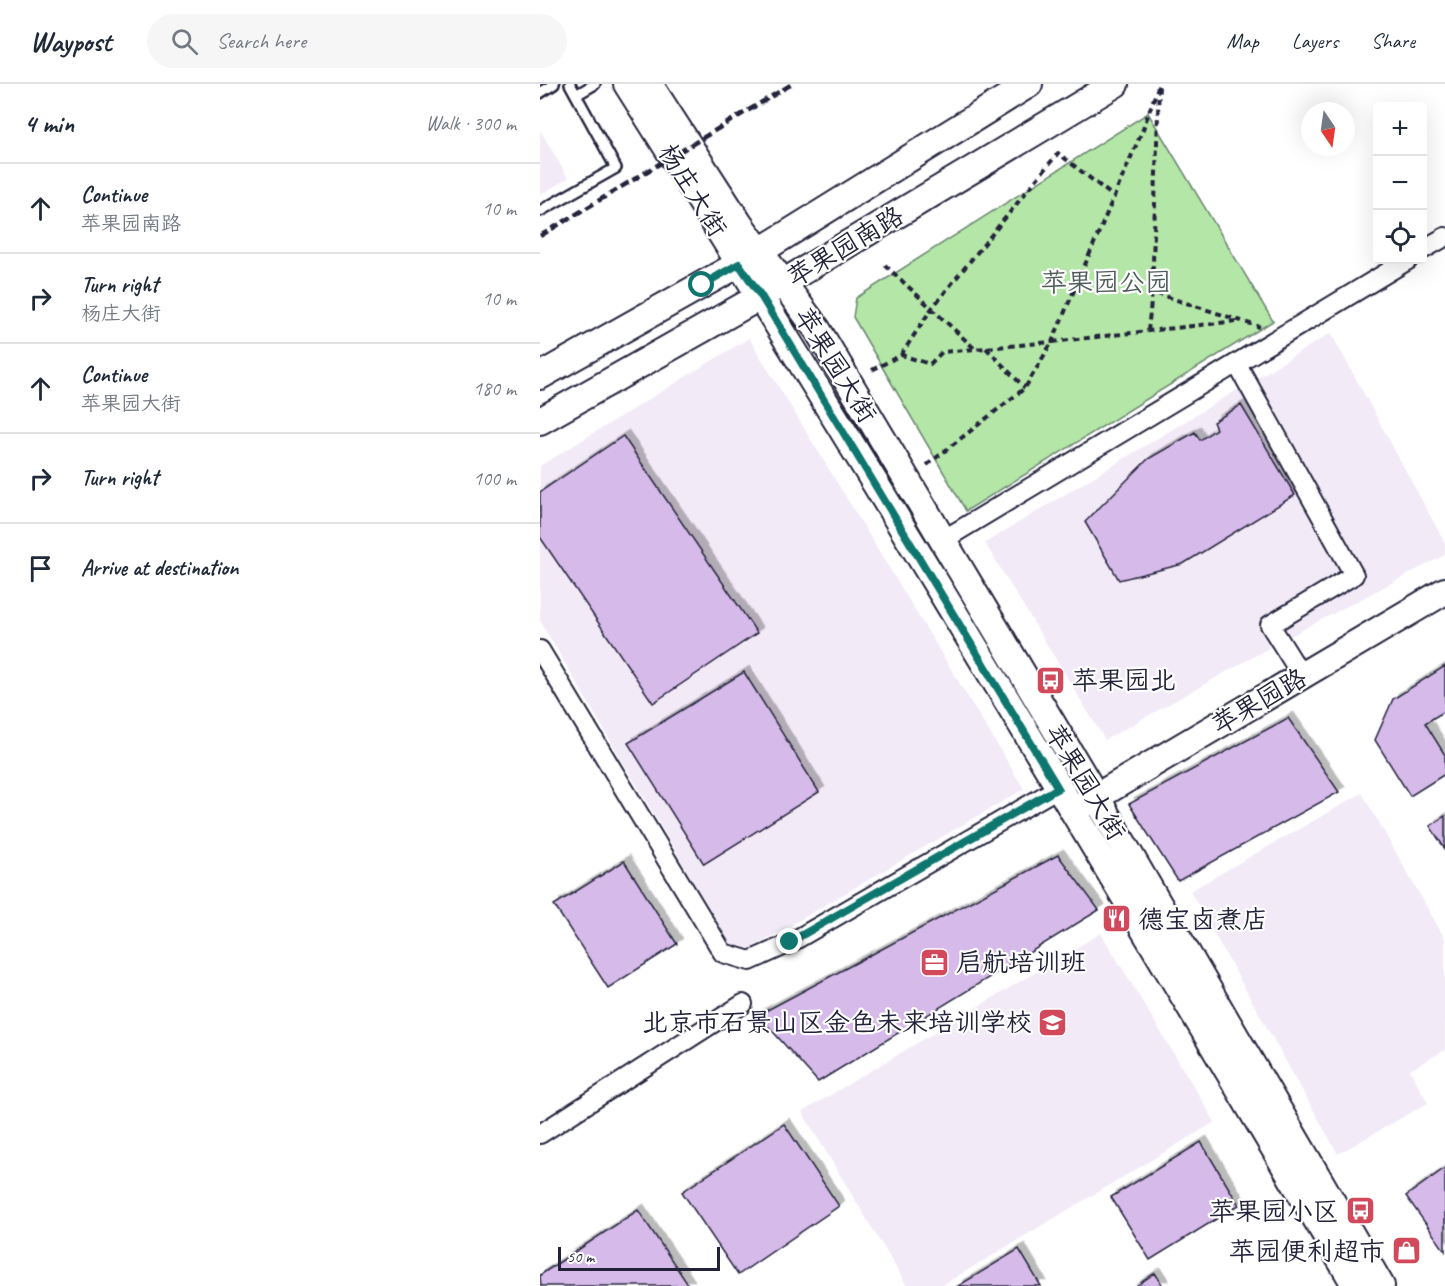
<!DOCTYPE html>
<html lang="en">
<head>
<meta charset="utf-8">
<style>
  :root { --surface:#fff; --page:#f6f6f7; --text:#1f2937; --muted:#747a83; --line:#e0e1e3 }
  body { margin:0; font-family:Caveat,"LXGW WenKai TC",sans-serif; background:var(--page); color:var(--text) }
  .controls { position:absolute; right:18px; top:18px; display:grid; overflow:hidden; border-radius:6px; box-shadow:0 6px 24px #0002 }
  .controls button { width:54px; height:54px; display:grid; place-items:center; padding:0; border:0; border-bottom:2px solid var(--line); background:var(--surface); color:var(--text); font:30px sans-serif }
  .compass { position:absolute; left:761px; top:18px; width:54px; height:54px; border-radius:50%; background:var(--surface); box-shadow:0 6px 24px #0002; rotate:167deg }
  .scale { position:absolute; left:18px; bottom:15px; width:162px; box-sizing:border-box; padding-left:6px; border:3px solid #22223b; border-top:0; font-size:16px; line-height:21px; white-space:nowrap; color:#22223b; -webkit-text-stroke:4px #fff; paint-order:stroke }
  .stop { position:absolute; width:18px; height:18px; margin:-14px; border:4px solid #0f766e; border-radius:50%; background:#fff }
  .stop.end { background:#0f766e; border-color:#fff; box-shadow:0 2px 6px #0008 }
  .list { margin:0; padding:0; list-style:none }
  h2 { display:flex; justify-content:space-between; align-items:center; height:78px; margin:0; padding:0 24px; font-size:26px }
  h2 small { font-size:20px; font-weight:400; color:var(--muted) }
  .list li { display:grid; grid-template-columns:39px 1fr auto; gap:18px; align-items:center; box-sizing:border-box; height:90px; padding:0 24px; border-top:2px solid var(--line) }
  .list b { display:block; font-size:22px; white-space:nowrap }
  .list p { margin:0; font-size:20px; white-space:nowrap; color:var(--muted) }
  .list em { font-size:20px; font-style:normal; color:var(--muted) }
  .icon { flex:none; width:33px; height:33px; fill:none; stroke:currentColor; stroke-width:2; stroke-linecap:round; stroke-linejoin:round }
  .map { position:relative; flex:none; width:905px; height:1202px; overflow:hidden }
  header { display:flex; align-items:center; gap:36px; box-sizing:border-box; height:84px; padding:0 30px; background:var(--surface); border-bottom:2px solid var(--line) }
  header strong { font-size:28px }
  nav { display:flex; gap:33px; margin-inline-start:auto; font-size:21px }
  .search { width:420px; height:54px; background:var(--page); display:flex; align-items:center; gap:15px; box-sizing:border-box; padding:0 21px; border-radius:33px; color:var(--muted); font-size:22px }
  main { display:flex }
  aside { flex:1; background:var(--surface) }
  .map>svg:first-child { display:block }
  .built { fill:#f3eaf8 }
  .green { fill:#b4e6a7; stroke:#6b8471; stroke-width:1.5 }
  .building { fill:#d6bae9; stroke:#22223b; stroke-width:1.5; filter:url(#shadow) }
  .lines { fill:none; stroke-linecap:round; stroke-linejoin:round }
  .lane-casing { stroke:#22223b; stroke-width:14 }
  .street-casing { stroke:#22223b; stroke-width:22 }
  .secondary-casing { stroke:#22223b; stroke-width:30 }
  .path { stroke:#22223b; stroke-width:4; stroke-dasharray:6 4.5; stroke-linecap:butt }
  .lane { stroke:#fff; stroke-width:9 }
  .street { stroke:#fff; stroke-width:18 }
  .secondary { stroke:#fff; stroke-width:26 }
  .rail { stroke:#22223b; stroke-width:4.5; stroke-dasharray:9 4.5; stroke-linecap:butt }
  .route { stroke:#0f766e; stroke-width:8 }
  .labels { text-anchor:middle; stroke-width:4.5; stroke-linejoin:round; paint-order:stroke }
  .street-label { font-size:26px; fill:#22223b; stroke:#fff }
  .park-label { font-size:26px; fill:#4e5d5b; stroke:#fff }
  .poi-label { font-size:26px; fill:#22223b; stroke:#fff; text-anchor:start }
</style>
</head>
<body>
<header>
<strong>Waypost</strong>
<div class="search"><svg class="icon" aria-label="search" viewBox="0 0 24 24"><circle cx="10" cy="10" r="6"/><path d="M15 15l6 6"/></svg>Search here</div>
<nav><a>Map</a><a>Layers</a><a>Share</a></nav>
</header>
<main>
<aside>
<h2>4 min<small>Walk · 300 m</small></h2>
<ul class="list">
<li><svg class="icon" aria-label="ahead" viewBox="0 0 24 24"><path d="M12 20V5M6 11l6-6 6 6"/></svg><div><b>Continue</b><p>苹果园南路</p></div><em>10 m</em></li>
<li><svg class="icon" aria-label="right" viewBox="0 0 24 24"><path d="M7 20v-9h11M14 6l5 5-5 5"/></svg><div><b>Turn right</b><p>杨庄大街</p></div><em>10 m</em></li>
<li><svg class="icon" aria-label="ahead" viewBox="0 0 24 24"><path d="M12 20V5M6 11l6-6 6 6"/></svg><div><b>Continue</b><p>苹果园大街</p></div><em>180 m</em></li>
<li><svg class="icon" aria-label="right" viewBox="0 0 24 24"><path d="M7 20v-9h11M14 6l5 5-5 5"/></svg><div><b>Turn right</b></div><em>100 m</em></li>
<li><svg class="icon" aria-label="arrive" viewBox="0 0 24 24"><path d="M6 21V4h12l-3 4 3 4H6"/></svg><div><b>Arrive at destination</b></div></li>
</ul>
</aside>
<div class="map">
<svg width="905" height="1202" viewBox="0 0 905 1202">
  <defs>
    <filter id="shadow"><feDropShadow dx="5.5" dy="-5.5" stdDeviation="0" flood-color="#0004"/></filter>
  </defs>
  <rect width="100%" height="100%" fill="#fff"/>
  <filter id="ink" filterUnits="userSpaceOnUse"><feTurbulence type="fractalNoise" baseFrequency=".0167" numOctaves="2"/><feDisplacementMap in="SourceGraphic" scale="12" xChannelSelector="R" yChannelSelector="G"/><feConvolveMatrix kernelMatrix="1 2 1 2 8 2 1 2 1" color-interpolation-filters="sRGB"/></filter>
  <g filter="url(#ink)">
    <!-- built -->
    <path class="built" d="M0,46L28,94L0,111Z
      M791,249L905,459V471L741,557L565,656L445,459Z
      M209,254L484,705L210,865L192,863L0,537V382Z
      M822,709L905,855V966L870,986L888,1019L798,1070L650,807Z
      M561,849L675,1038L401,1202H367L262,1028Z"/>
    <!-- green -->
    <path class="green" d="M608,29L733,237L426,427L313,233L316,214Z"/>
    <!-- building -->
    <path class="building" d="M701,321L755,411L643,480L579,496L545,438L608,375L655,348L660,356L676,345L673,338Z
      M83,352L217,549L113,619L0,453V408Z
      M905,582V627L885,639L905,671V690L870,712L835,656L853,615Z
      M204,588L279,708L164,780L88,659Z
      M748,634L799,708L638,797L589,720Z
      M905,732V765L890,742Z
      M518,771L559,826L278,998L218,931Z
      M84,777L137,860L68,904L14,821Z
      M244,1040L299,1122L198,1191L142,1108Z
      M661,1058L699,1121L610,1176L571,1113Z
      M905,1084V1167L866,1112Z
      M98,1126L149,1202H1L0,1191Z
      M479,1165L501,1202H418Z
      M615,1189L623,1202H596Z"/>
    <g class="lines">
      <defs>
        <path id="lane" d="M30,0L36,11
          M0,9L14,0
          M0,127L76,84L36,11L55,0"/>
        <path id="street" d="M882,166L905,153
          M697,280L814,491L730,541L762,592
          M403,456L868,176
          M0,566L183,869L210,877L250,859L518,704
          M0,1050L203,920"/>
        <path id="secondary" d="M87,0C338,396 577,799 816,1202
          M109,0L200,141L277,245L556,713L841,1202
          M0,292L199,180L489,0
          M0,337L221,212L575,0
          M541,722L905,507"/>
      </defs>
      <!-- lane casing -->
      <use href="#lane" class="lane-casing"/>
      <!-- street casing -->
      <use href="#street" class="street-casing"/>
      <!-- secondary casing -->
      <use href="#secondary" class="secondary-casing"/>
      <!-- path -->
      <path class="path" d="M345,181L434,264
        M608,247L612,208
        M446,264L485,304
        M361,271L392,224L518,69L574,113
        M332,286L361,271L390,280L402,268L512,258L603,45L619,0L612,208L720,243
        M387,381L485,304L512,258L696,237"/>
      <!-- lane -->
      <use href="#lane" class="lane"/>
      <!-- street -->
      <use href="#street" class="street"/>
      <!-- secondary -->
      <use href="#secondary" class="secondary"/>
      <!-- rail -->
      <path class="rail" d="M0,152L252,0"/>
    </g>
  </g>
  <g class="lines" filter="url(#ink)">
    <!-- route -->
    <path class="route" d="M162,201L199,180L221,212L518,704L250,858"/>
  </g>
  <!-- icons -->
  <defs>
    <symbol id="bus-square" viewBox="-11 -11 22 22"><rect x="-9" y="-9" width="18" height="18" rx="4" fill="#d1495b" stroke="#fff"/><path d="M-5-6H5V4H4V6H2V4H-2V6H-4V4H-5ZM-3.5-4V0h7V-4ZM-3.5 1.2v1.5H-2V1.2ZM2 1.2v1.5H3.5V1.2Z" fill="#fff"/></symbol>
    <symbol id="restaurant-square" viewBox="-11 -11 22 22"><rect x="-9" y="-9" width="18" height="18" rx="4" fill="#d1495b" stroke="#fff"/><path d="M-5-6h1v4h1v-4h1v4h1v-4h1v5L-1.5 .5V6h-2V.5L-5-1ZM5-6V6H3V1.5H1.5Q1.5-4 5-6Z" fill="#fff"/></symbol>
    <symbol id="office-square" viewBox="-11 -11 22 22"><rect x="-9" y="-9" width="18" height="18" rx="4" fill="#d1495b" stroke="#fff"/><path d="M-6-3h4V-5.5h4V-3h4V5H-6ZM-1-4.5V-3h2v-1.5ZM-6 0V1H6V0Z" fill="#fff"/></symbol>
    <symbol id="school-square" viewBox="-11 -11 22 22"><rect x="-9" y="-9" width="18" height="18" rx="4" fill="#d1495b" stroke="#fff"/><path d="M0-5L7-2L0 1L-7-2ZM-4 1L0 2.5L4 1V4Q0 6-4 4Z" fill="#fff"/></symbol>
    <symbol id="shop-square" viewBox="-11 -11 22 22"><rect x="-9" y="-9" width="18" height="18" rx="4" fill="#d1495b" stroke="#fff"/><path d="M-5-2.5h2.3a2.7 3.5 0 0 1 5.4 0H5L5.5 6h-11ZM-1.5-2.5h3a1.5 2.3 0 0 0-3 0Z" fill="#fff"/></symbol>
  </defs>
  <g fill-rule="evenodd">
    <use href="#bus-square" x="494" y="580" width="33" height="33"/>
    <use href="#restaurant-square" x="560" y="818" width="33" height="33"/>
    <use href="#office-square" x="378" y="862" width="33" height="33"/>
    <use href="#school-square" x="496" y="922" width="33" height="33"/>
    <use href="#bus-square" x="804" y="1110" width="33" height="33"/>
    <use href="#shop-square" x="850" y="1150" width="33" height="33"/>
  </g>
  <g class="labels">
    <!-- street labels -->
    <g class="street-label">
      <text transform="translate(153 106) rotate(58)" y="9">杨庄大街</text>
      <text transform="translate(305 162) rotate(-31)" y="9">苹果园南路</text>
      <text transform="translate(296 281) rotate(58)" y="9">苹果园大街</text>
      <text transform="translate(719 617) rotate(-30)" y="9">苹果园路</text>
      <text transform="translate(546 698) rotate(59)" y="9">苹果园大街</text>
    </g>
    <!-- park labels -->
    <g class="park-label">
      <text x="566" y="207">苹果园公园</text>
    </g>
    <!-- poi labels -->
    <g class="poi-label">
      <text x="532" y="605">苹果园北</text>
      <text x="598" y="844">德宝卤煮店</text>
      <text x="416" y="887">启航培训班</text>
      <text x="492" y="947" text-anchor="end">北京市石景山区金色未来培训学校</text>
      <text x="799" y="1136" text-anchor="end">苹果园小区</text>
      <text x="845" y="1176" text-anchor="end">苹园便利超市</text>
    </g>
  </g>
</svg>
<div class="controls">
<button>+</button>
<button>−</button>
<button><svg class="icon" aria-label="locate" viewBox="0 0 24 24"><circle cx="12" cy="12" r="6"/><path d="M12 2v4M12 18v4M2 12h4M18 12h4"/></svg></button>
</div>
<svg class="compass" viewBox="-18 -18 36 36"><path d="M0-13l5 13h-10z" fill="#e53935"/><path d="M0 13l5-13h-10z" fill="#747a83"/></svg>
<div class="scale">50 m</div>
<div class="stop" style="left:162px;top:201px"></div>
<div class="stop end" style="left:250px;top:858px"></div>
</div>
</main>
</body>
</html>
